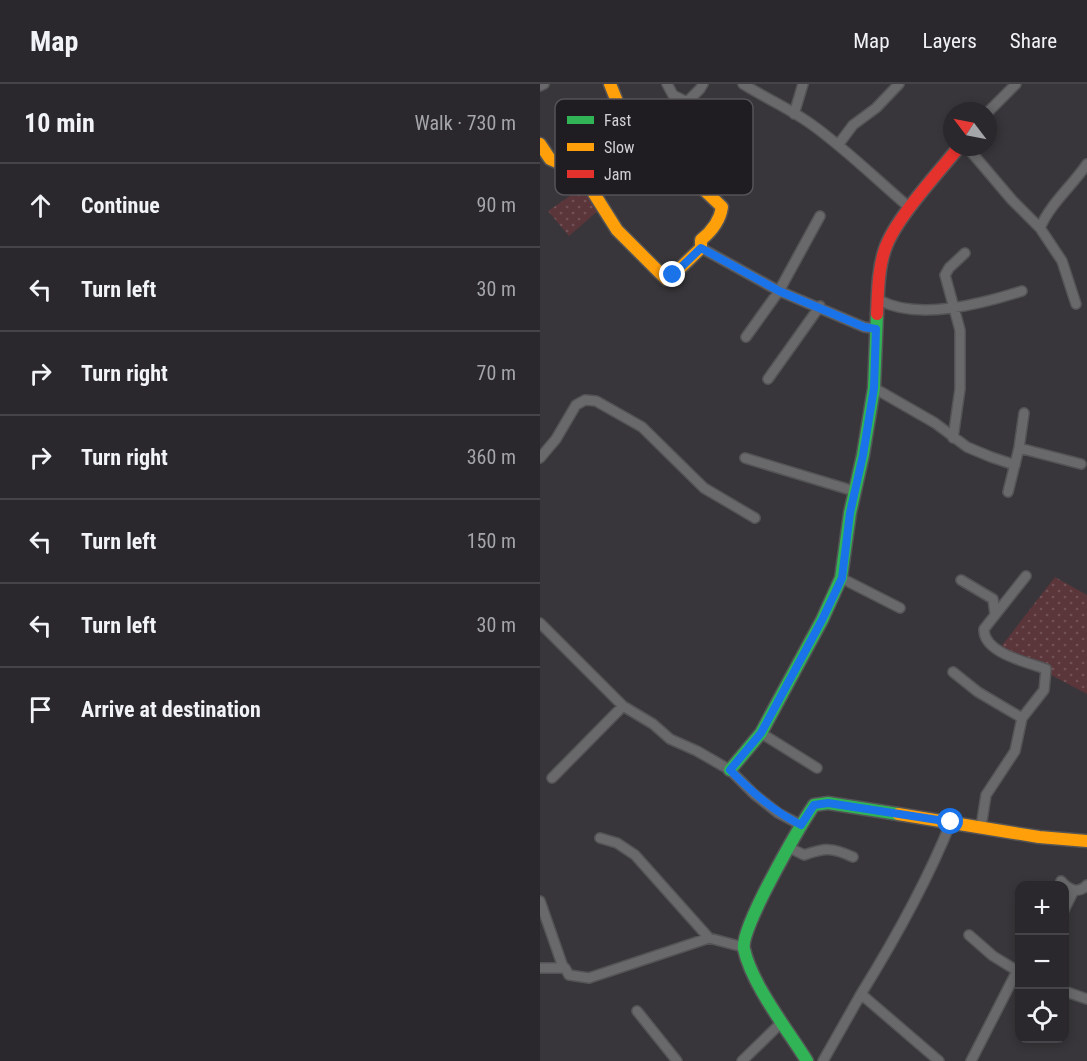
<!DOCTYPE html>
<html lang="en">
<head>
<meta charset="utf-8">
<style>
  :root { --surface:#2a282c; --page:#363438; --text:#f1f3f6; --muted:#a5a6a9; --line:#464448 }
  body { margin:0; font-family:"Roboto Condensed",sans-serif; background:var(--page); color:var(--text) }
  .controls { position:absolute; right:18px; bottom:18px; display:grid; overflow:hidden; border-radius:12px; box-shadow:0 3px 9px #0003 }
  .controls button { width:54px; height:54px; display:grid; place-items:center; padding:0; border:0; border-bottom:2px solid var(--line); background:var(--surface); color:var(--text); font:30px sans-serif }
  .compass { position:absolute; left:403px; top:18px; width:54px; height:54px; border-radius:50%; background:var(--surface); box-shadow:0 3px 9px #0003; rotate:302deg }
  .stop { position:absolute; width:18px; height:18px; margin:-14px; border:4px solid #1a73e8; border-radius:50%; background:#fff }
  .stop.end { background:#1a73e8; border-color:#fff; box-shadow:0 2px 6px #0008 }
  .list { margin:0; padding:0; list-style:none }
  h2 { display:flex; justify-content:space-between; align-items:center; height:78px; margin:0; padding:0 24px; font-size:26px }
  h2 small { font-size:20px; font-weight:400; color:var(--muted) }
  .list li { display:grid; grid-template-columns:39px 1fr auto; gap:18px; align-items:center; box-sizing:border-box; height:84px; padding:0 24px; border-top:2px solid var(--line) }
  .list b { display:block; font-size:22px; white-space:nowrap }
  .list em { font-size:20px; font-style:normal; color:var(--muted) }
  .icon { flex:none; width:33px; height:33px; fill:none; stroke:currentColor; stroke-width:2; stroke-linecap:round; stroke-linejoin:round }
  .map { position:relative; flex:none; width:547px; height:977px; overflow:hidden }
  header { display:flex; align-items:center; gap:36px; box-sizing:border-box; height:84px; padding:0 30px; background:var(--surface); border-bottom:2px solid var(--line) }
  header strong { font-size:28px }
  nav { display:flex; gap:33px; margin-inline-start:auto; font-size:21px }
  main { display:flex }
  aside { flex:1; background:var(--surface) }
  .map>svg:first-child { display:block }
  .green { fill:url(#green-dots) }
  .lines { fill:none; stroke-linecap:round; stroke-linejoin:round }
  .street-casing { stroke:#545355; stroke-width:12 }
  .fast-casing { stroke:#545355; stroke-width:15 }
  .slow-casing { stroke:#545355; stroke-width:15 }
  .jam-casing { stroke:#545355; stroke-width:15 }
  .street { stroke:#69696b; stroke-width:9 }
  .fast { stroke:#30b455; stroke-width:12 }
  .slow { stroke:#ff9f0a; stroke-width:12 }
  .jam { stroke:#e5322d; stroke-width:12 }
  .route { stroke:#1a73e8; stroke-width:8 }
  .key { fill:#1f1d21; stroke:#555357; stroke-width:1.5 }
  .key-label { font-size:16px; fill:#d3d0d5 }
</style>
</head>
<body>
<header>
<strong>Map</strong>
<nav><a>Map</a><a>Layers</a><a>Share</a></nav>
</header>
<main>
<aside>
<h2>10 min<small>Walk · 730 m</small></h2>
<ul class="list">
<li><svg class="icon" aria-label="ahead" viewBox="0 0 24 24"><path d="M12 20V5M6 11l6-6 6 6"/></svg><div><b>Continue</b></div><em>90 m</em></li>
<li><svg class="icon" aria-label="left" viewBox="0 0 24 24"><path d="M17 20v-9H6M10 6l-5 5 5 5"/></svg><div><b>Turn left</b></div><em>30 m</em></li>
<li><svg class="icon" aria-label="right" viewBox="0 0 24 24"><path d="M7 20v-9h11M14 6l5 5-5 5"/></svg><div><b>Turn right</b></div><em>70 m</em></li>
<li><svg class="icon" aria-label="right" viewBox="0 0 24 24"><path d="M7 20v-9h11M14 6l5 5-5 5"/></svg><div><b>Turn right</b></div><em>360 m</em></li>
<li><svg class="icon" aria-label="left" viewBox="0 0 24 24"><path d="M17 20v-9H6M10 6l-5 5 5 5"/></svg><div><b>Turn left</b></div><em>150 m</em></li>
<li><svg class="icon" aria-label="left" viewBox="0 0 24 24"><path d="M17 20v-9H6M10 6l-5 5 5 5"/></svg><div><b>Turn left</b></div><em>30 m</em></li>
<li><svg class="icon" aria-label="arrive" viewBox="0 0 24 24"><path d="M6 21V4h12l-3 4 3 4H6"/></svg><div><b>Arrive at destination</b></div></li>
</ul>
</aside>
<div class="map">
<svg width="547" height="977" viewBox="0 0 547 977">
  <defs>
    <pattern id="green-dots" width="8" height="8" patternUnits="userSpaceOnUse" patternTransform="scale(1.5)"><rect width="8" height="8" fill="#5a353a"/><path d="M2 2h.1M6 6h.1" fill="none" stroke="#715156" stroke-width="1.8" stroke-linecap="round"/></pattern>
  </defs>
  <rect width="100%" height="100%" fill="#38363a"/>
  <!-- green -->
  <path class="green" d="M43,103L60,125L29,152L8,127Z
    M515,493L547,511V610L460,564Z"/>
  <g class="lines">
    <defs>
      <path id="street" d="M127,0L133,11L147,18L160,5L163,0
        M203,0C225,14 249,24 271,40C306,65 337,96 370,124
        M0,2L4,0
        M448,28L476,0
        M254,30L263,0
        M298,61L313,41L336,24L359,0
        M427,63L472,116L500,144L522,177L536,220
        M500,144C510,120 532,102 547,80
        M161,164L239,207L324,243L337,245
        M339,216C378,237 441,220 482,207
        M206,253L239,207L280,132
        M228,295L280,222
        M334,304L395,339L427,363L451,373L475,381
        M413,354L420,305V246L405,191L409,184L425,169
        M479,364L541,380
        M0,374L16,355L36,321L45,316L56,317L102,343L164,404L215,434
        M205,374L314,407
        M468,408L479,364L484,329
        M301,494L360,524
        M421,496L453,515L455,530
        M0,539L83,622L113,640L130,655L157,667L190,686L214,710L238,729L261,741
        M413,588L438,608L482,634
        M221,649L277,684
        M12,694L83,622
        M441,743L446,711L475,667L482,634L504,606L506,585C487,578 443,569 444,545L486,492
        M60,754L77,759L95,771L169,854L203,863
        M250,764L264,771C285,764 291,763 313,773
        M521,797C528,805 538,811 547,801
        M0,817L23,883
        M524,826L534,806
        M429,851L453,872L479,888
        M0,884H25L29,891L49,894L169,854
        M524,907L547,915
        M97,927L137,977
        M202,977L242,938
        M283,977L321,910
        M399,977L321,910C355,855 387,798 411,738
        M431,977L477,887"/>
      <path id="fast" d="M190,686L221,649L282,536L301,494L310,429L323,371L334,304L337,230
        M267,977C247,945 212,901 204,865C199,846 260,742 274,721L288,719L358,730"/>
      <path id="slow" d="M0,60L10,75L24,81L48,100L77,146L126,195L133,191L161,164V156C172,147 180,137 182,123L118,62L96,47L80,25L70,0
        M358,730L499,753L547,757"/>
      <path id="jam" d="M337,230C338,209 338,185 345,165C355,135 398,89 419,63"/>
    </defs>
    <!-- street casing -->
    <use href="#street" class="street-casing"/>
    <!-- fast casing -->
    <use href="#fast" class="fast-casing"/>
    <!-- slow casing -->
    <use href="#slow" class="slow-casing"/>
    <!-- jam casing -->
    <use href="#jam" class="jam-casing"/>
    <!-- street -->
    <use href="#street" class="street"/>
    <!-- fast -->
    <use href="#fast" class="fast"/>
    <!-- slow -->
    <use href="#slow" class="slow"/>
    <!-- jam -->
    <use href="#jam" class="jam"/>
  </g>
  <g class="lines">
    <!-- route -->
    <path class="route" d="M133,191L161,164L239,207L324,243L336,245L334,304L323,371L310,429L302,494L282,536L221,649L190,686C212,708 233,727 261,741L274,721L288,719L411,738"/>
  </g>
  <!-- legend -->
  <rect x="15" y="15" width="198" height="96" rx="9" class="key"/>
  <rect x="27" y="32" width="27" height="8" fill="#30b455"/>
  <rect x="27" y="59" width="27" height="8" fill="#ff9f0a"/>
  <rect x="27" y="86" width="27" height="8" fill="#e5322d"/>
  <g class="key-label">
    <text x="64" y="42">Fast</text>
    <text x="64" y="69">Slow</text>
    <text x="64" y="96">Jam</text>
  </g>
</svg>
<div class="controls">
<button>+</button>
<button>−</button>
<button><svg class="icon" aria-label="locate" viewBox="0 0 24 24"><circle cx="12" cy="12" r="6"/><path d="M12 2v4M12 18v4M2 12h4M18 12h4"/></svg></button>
</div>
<svg class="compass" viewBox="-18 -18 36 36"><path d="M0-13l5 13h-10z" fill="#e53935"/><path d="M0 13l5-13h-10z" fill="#a5a6a9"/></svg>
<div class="stop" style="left:411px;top:738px"></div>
<div class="stop end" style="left:133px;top:191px"></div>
</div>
</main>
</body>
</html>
